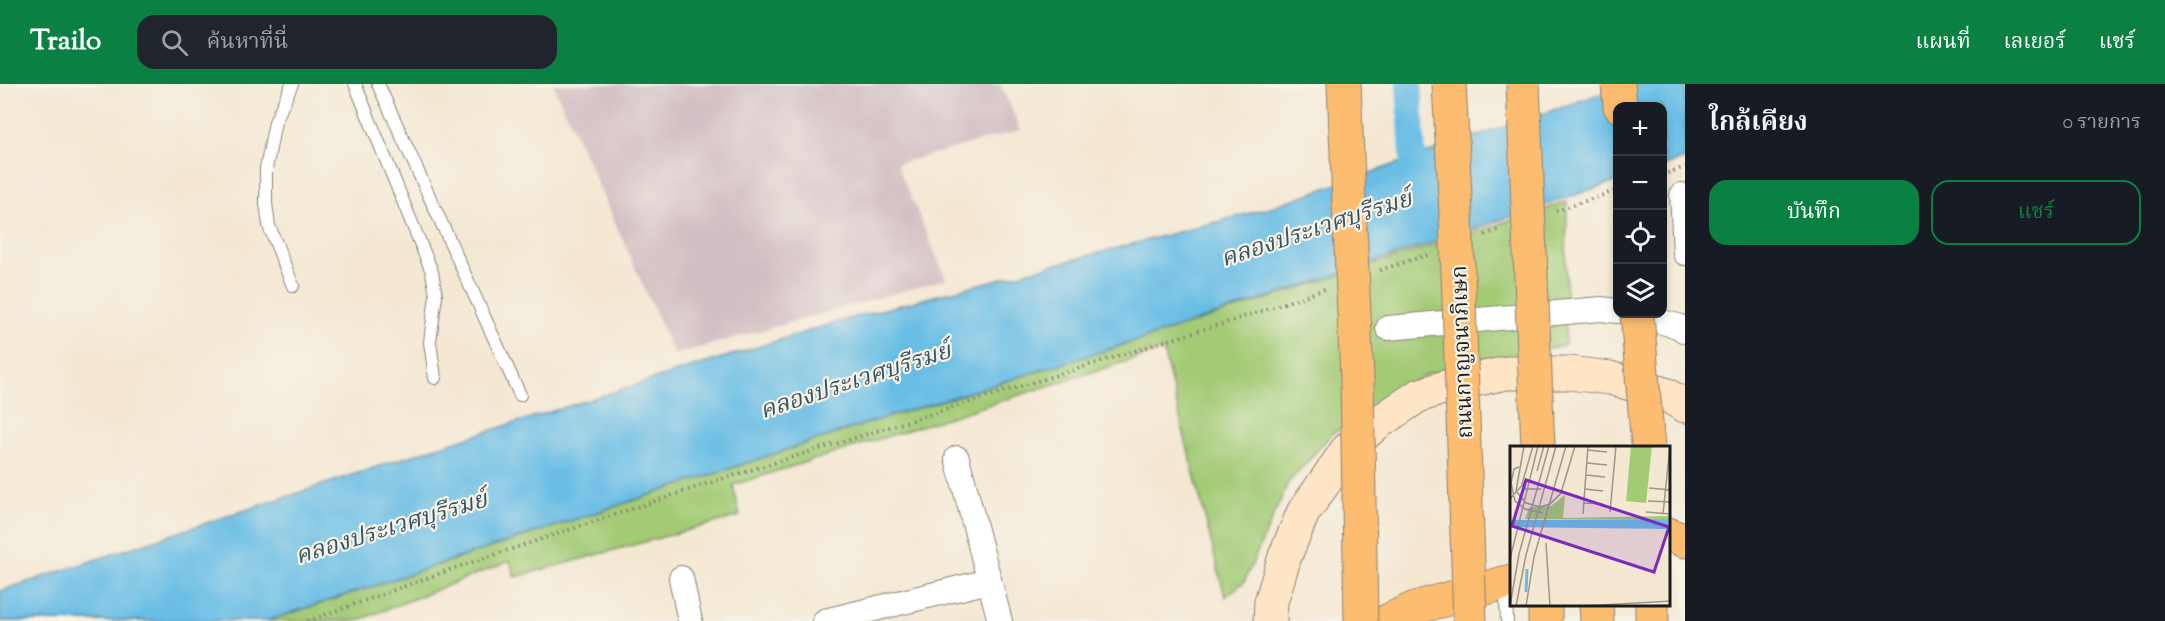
<!DOCTYPE html>
<html lang="th">
<head>
<meta charset="utf-8">
<style>
  :root { --surface:#171b24; --page:#20242c; --text:#f1f3f6; --muted:#9ea1a6; --line:#363941; --accent:#0b8043 }
  body { margin:0; font-family:"Sorts Mill Goudy","Noto Serif Thai",serif; background:var(--page); color:var(--text) }
  .controls { position:absolute; right:18px; top:18px; display:grid; overflow:hidden; border-radius:12px; box-shadow:0 3px 9px #0003 }
  .controls button { width:54px; height:54px; display:grid; place-items:center; padding:0; border:0; border-bottom:2px solid var(--line); background:var(--surface); color:var(--text); font:30px sans-serif }
  .list { margin:0; padding:0; list-style:none }
  h2 { display:flex; justify-content:space-between; align-items:center; height:78px; margin:0; padding:0 24px; font-size:26px }
  h2 small { font-size:20px; font-weight:400; color:var(--muted) }
  .actions { display:flex; gap:12px; padding:18px 24px }
  .actions a { flex:1; padding:14px 0; border:2px solid var(--accent); border-radius:18px; text-align:center; font-size:21px; color:var(--accent) }
  .actions .main { background:var(--accent); color:#fff }
  .icon { flex:none; width:33px; height:33px; fill:none; stroke:currentColor; stroke-width:2; stroke-linecap:round; stroke-linejoin:round }
  .map { position:relative; flex:none; width:1685px; height:537px; overflow:hidden }
  header { display:flex; align-items:center; gap:36px; box-sizing:border-box; height:84px; padding:0 30px; background:var(--accent); color:#fff }
  header strong { font-size:28px }
  nav { display:flex; gap:33px; margin-inline-start:auto; font-size:21px }
  .search { width:420px; height:54px; background:var(--page); display:flex; align-items:center; gap:15px; box-sizing:border-box; padding:0 21px; border-radius:18px; color:var(--muted); font-size:22px }
  main { display:flex }
  aside { flex:1; background:var(--surface) }
  .map>svg:first-child { display:block }
  .industrial { fill:#d2bec3 }
  .green { fill:#a3cb76; stroke:#607449; stroke-width:1.5 }
  .water { fill:#69bde5; stroke:#426c80; stroke-width:1.5 }
  .lines { fill:none; stroke-linecap:round; stroke-linejoin:round }
  .canal { stroke:#69bde5; stroke-width:26 }
  .service-casing { stroke:#888278; stroke-width:14 }
  .minor-casing { stroke:#888278; stroke-width:26 }
  .secondary-casing { stroke:#888278; stroke-width:35 }
  .motorway-casing { stroke:#888278; stroke-width:35 }
  .path { stroke:#888278; stroke-width:4; stroke-dasharray:1.5 4.5; stroke-linecap:butt }
  .service { stroke:#fff; stroke-width:12 }
  .minor { stroke:#fff; stroke-width:24 }
  .secondary { stroke:#fee5c5; stroke-width:33 }
  .motorway { stroke:#fcbd6f; stroke-width:33 }
  .motorway-bridge-casing { stroke:#888278; stroke-width:35; stroke-linecap:butt }
  .motorway-bridge { stroke:#fcbd6f; stroke-width:33 }
  .labels { text-anchor:middle; stroke-width:4.5; stroke-linejoin:round; paint-order:stroke }
  .street-label { font-size:22px; fill:#1c1c1c; stroke:#f7f3e8 }
  .water-label { font-size:24px; font-style:italic; fill:#375462; stroke:#f7f3e8 }
  .inset-river { fill:none; stroke:#69bde5; stroke-width:3 }
  .inset-road { fill:none; stroke:#9e968a; stroke-width:1.5 }
  .view { fill:#7b2cbf; fill-opacity:0.15; stroke:#7b2cbf; stroke-width:3 }
  .inset-edge { fill:none; stroke:#1c1c1c; stroke-width:3 }
</style>
</head>
<body>
<header>
<strong>Trailo</strong>
<div class="search"><svg class="icon" aria-label="search" viewBox="0 0 24 24"><circle cx="10" cy="10" r="6"/><path d="M15 15l6 6"/></svg>ค้นหาที่นี่</div>
<nav><a>แผนที่</a><a>เลเยอร์</a><a>แชร์</a></nav>
</header>
<main>
<div class="map">
<svg width="1685" height="537" viewBox="0 0 1685 537">
  <rect width="100%" height="100%" fill="#f7f3e8"/>
  <filter id="ink" filterUnits="userSpaceOnUse"><feTurbulence type="fractalNoise" baseFrequency=".0167" numOctaves="2"/><feDisplacementMap in="SourceGraphic" scale="12" xChannelSelector="R" yChannelSelector="G"/><feConvolveMatrix kernelMatrix="1 2 1 2 8 2 1 2 1" color-interpolation-filters="sRGB"/></filter>
  <filter id="wash" filterUnits="userSpaceOnUse"><feTurbulence type="fractalNoise" baseFrequency=".008" numOctaves="4" result="noise"/><feDisplacementMap in="SourceGraphic" scale="24" xChannelSelector="R" yChannelSelector="G"/><feGaussianBlur stdDeviation="1.35" result="paint"/><feColorMatrix in="noise" values="0 0 0 0 0 0 0 0 0 0 0 0 0 0 0 0 0 1.4 0 .05"/><feComposite in="paint" operator="in"/></filter>
  <g filter="url(#wash)">
    <rect width="100%" height="100%" fill="#f4e8d3"/>
    <!-- industrial -->
    <path class="industrial" d="M553,0H1000L1021,46L897,80L946,195L674,271Z"/>
    <!-- green -->
    <path class="green" d="M1567,118L1565,261L1427,290L1333,349L1288,399L1244,498L1225,513L1163,266L733,401L740,432L515,493L510,477L357,537H267L865,340L1162,249Z"/>
    <!-- water -->
    <path class="water" d="M1629,0H1685V75L1663,82L1662,22H1618L1617,97L1162,249L865,340L267,537H0V507L431,365L847,235L1262,126Z"/>
    <g class="lines">
      <!-- canal -->
      <path class="canal" d="M1409,0L1415,109"/>
    </g>
  </g>
  <g filter="url(#ink)">
    <g class="lines">
      <defs>
        <path id="service" d="M292,0L275,38L266,85V119L269,142L293,202
          M355,0L432,188L436,211L430,258L435,294
          M378,0L520,311
          M1505,500L1507,537"/>
        <path id="minor" d="M1682,111L1685,169
          M1630,230L1678,242L1685,247
          M1388,244L1601,225L1618,227
          M957,374L1000,537
          M681,494L690,537
          M825,537L989,497"/>
        <path id="secondary" d="M1270,537L1271,518L1285,472L1303,429L1347,366L1376,340L1418,312L1452,301L1506,289H1569L1610,294L1665,310L1685,322"/>
        <path id="motorway" d="M1344,0L1350,143
          M1618,0L1620,22
          M1668,450L1685,457
          M1545,520V537
          M1596,520L1597,537
          M1652,520V537
          M1387,537L1415,524L1511,497"/>
      </defs>
      <!-- service casing -->
      <use href="#service" class="service-casing"/>
      <!-- minor casing -->
      <use href="#minor" class="minor-casing"/>
      <!-- secondary casing -->
      <use href="#secondary" class="secondary-casing"/>
      <!-- motorway casing -->
      <use href="#motorway" class="motorway-casing"/>
      <!-- path -->
      <path class="path" d="M1662,91L1685,83
        M1556,127L1618,106
        M1485,151L1501,145
        M1380,186L1430,170
        M308,537L458,483L703,401L1250,231L1325,205"/>
      <!-- service -->
      <use href="#service" class="service"/>
      <!-- minor -->
      <use href="#minor" class="minor"/>
      <!-- secondary -->
      <use href="#secondary" class="secondary"/>
      <!-- motorway -->
      <use href="#motorway" class="motorway"/>
      <defs>
        <path id="motorway-bridge" d="M1449,0L1456,130L1470,537
          M1523,0L1538,363
          M1350,143L1357,294L1361,537
          M1637,230L1648,363"/>
      </defs>
      <!-- motorway-bridge casing -->
      <use href="#motorway-bridge" class="motorway-bridge-casing"/>
      <!-- motorway-bridge -->
      <use href="#motorway-bridge" class="motorway-bridge"/>
    </g>
  </g>
  <g class="labels">
    <!-- street labels -->
    <g class="street-label">
      <text transform="translate(1461 268) rotate(-92)" y="8">ถนนกาญจนาภิเษก</text>
    </g>
    <!-- water labels -->
    <g class="water-label">
      <text transform="translate(1316 144) rotate(-18)" y="8">คลองประเวศบุรีรมย์</text>
      <text transform="translate(855 296) rotate(-18)" y="8">คลองประเวศบุรีรมย์</text>
      <text transform="translate(391 443) rotate(-17)" y="8">คลองประเวศบุรีรมย์</text>
    </g>
  </g>
  <!-- overview -->
  <g transform="translate(1510 362)">
    <rect width="160" height="160" fill="#f4e8d3"/>
    <path d="M121,0H142L136,57L116,55ZM55,49L53,72L161,70L160,73H15L19,61L41,60Z" fill="#a3cb76"/>
    <path d="M160,73V83L0,81V74Z" fill="#69bde5"/>
    <path class="inset-river" d="M16,146L17,123"/>
    <path class="inset-road" d="M14,0L6,45L16,57L30,61L40,58L51,47L65,0M23,0L12,38L16,43H31M78,4L97,6M77,17L97,19M9,21L4,23L1,37L5,55L15,63L33,67M27,25L34,0M76,29L95,31M139,42L161,44M75,43L93,45M0,53L15,36M138,55L161,56M74,57L93,58M100,66L106,0M136,66L160,68M73,68L78,0M153,68L160,0M36,97L40,160M0,113L28,0M0,160L9,108L39,0M6,160L16,109L46,0M16,160L24,111L56,0M73,160L161,155M138,160L161,159"/>
    <path class="view" d="M16,34L159,81L144,126L2,80Z"/>
    <rect width="160" height="160" class="inset-edge"/>
  </g>
</svg>
<div class="controls">
<button>+</button>
<button>−</button>
<button><svg class="icon" aria-label="locate" viewBox="0 0 24 24"><circle cx="12" cy="12" r="6"/><path d="M12 2v4M12 18v4M2 12h4M18 12h4"/></svg></button>
<button><svg class="icon" aria-label="layers" viewBox="0 0 24 24"><path d="M12 4l9 5-9 5-9-5zM3 14l9 5 9-5"/></svg></button>
</div>
</div>
<aside>
<h2>ใกล้เคียง<small>0 รายการ</small></h2>
<ul class="list">
</ul>
<div class="actions"><a class="main">บันทึก</a><a>แชร์</a></div>
</aside>
</main>
</body>
</html>
